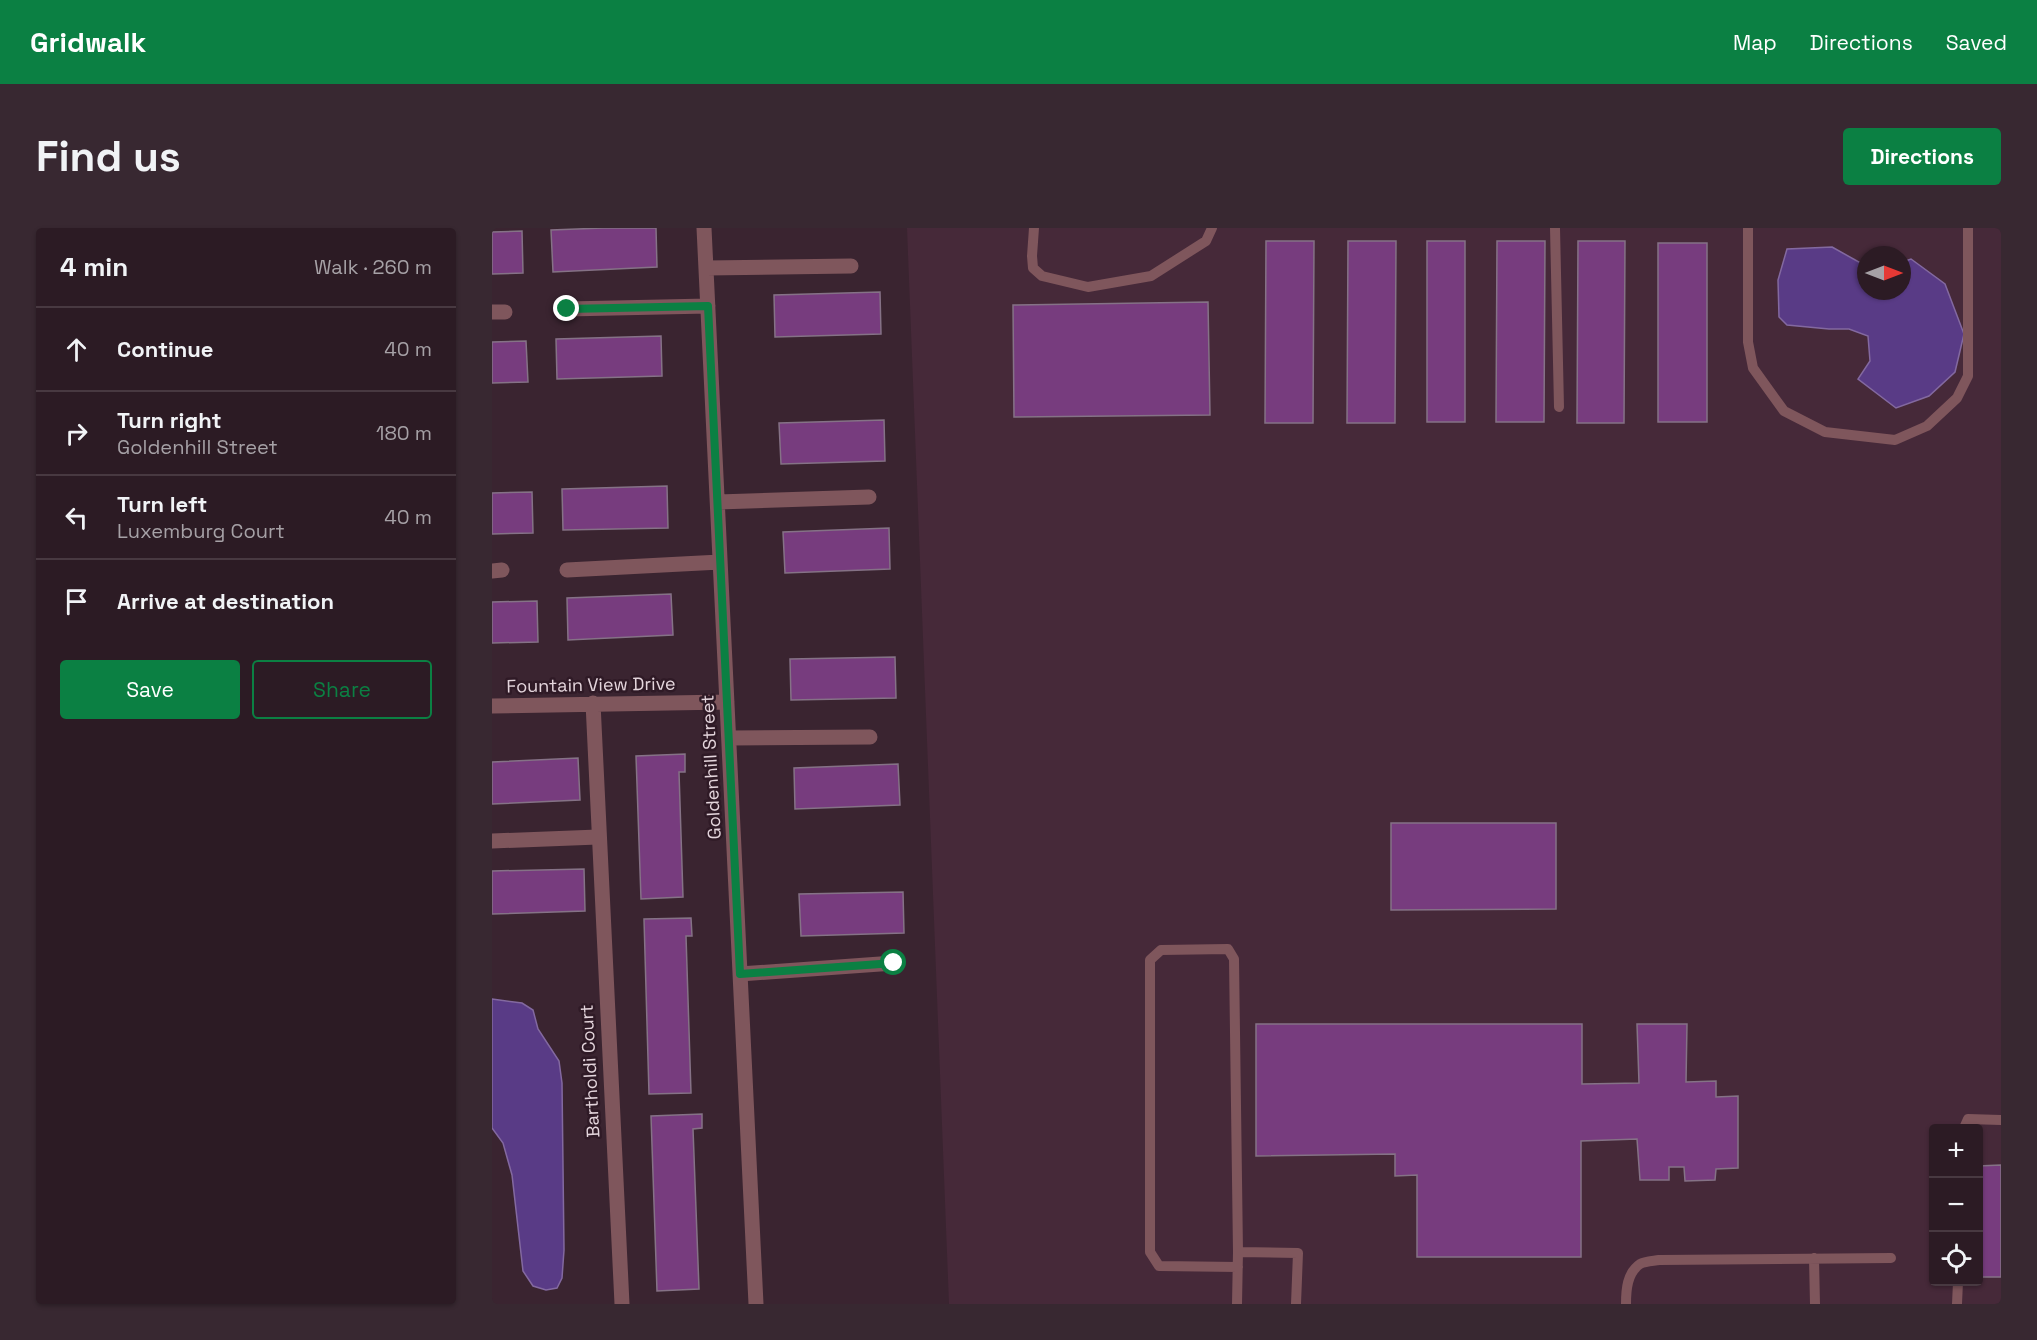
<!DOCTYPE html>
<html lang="en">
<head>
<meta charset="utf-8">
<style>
  :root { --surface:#2c1b24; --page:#382831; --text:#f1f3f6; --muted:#a6a1a6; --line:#483941; --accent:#0b8043 }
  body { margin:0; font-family:"Space Grotesk",sans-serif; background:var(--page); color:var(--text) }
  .controls { position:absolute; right:18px; bottom:18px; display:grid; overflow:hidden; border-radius:6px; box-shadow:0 2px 4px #0004 }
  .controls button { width:54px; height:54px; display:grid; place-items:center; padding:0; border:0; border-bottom:2px solid var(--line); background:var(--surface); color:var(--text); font:30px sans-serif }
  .compass { position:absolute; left:1365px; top:18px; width:54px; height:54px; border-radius:50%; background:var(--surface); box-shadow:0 2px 4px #0004; rotate:90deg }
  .stop { position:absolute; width:18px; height:18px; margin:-14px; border:4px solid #0b8043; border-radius:50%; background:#fff }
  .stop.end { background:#0b8043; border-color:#fff; box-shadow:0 2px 6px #0008 }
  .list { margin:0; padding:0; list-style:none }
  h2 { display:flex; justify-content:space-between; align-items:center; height:78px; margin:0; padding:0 24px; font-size:26px }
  h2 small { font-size:20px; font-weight:400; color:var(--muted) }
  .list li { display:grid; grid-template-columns:39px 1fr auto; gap:18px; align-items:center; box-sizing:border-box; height:84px; padding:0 24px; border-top:2px solid var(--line) }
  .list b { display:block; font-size:22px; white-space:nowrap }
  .list p { margin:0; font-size:20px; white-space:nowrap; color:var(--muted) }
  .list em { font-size:20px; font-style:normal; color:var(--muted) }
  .actions { display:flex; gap:12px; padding:18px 24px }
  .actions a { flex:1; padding:14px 0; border:2px solid var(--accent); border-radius:6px; text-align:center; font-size:21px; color:var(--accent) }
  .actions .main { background:var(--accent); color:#fff }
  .icon { flex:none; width:33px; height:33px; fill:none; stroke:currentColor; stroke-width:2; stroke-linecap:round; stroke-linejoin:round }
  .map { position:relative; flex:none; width:1509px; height:1076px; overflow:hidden; border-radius:6px }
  header { display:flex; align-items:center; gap:36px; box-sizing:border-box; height:84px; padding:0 30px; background:var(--accent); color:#fff }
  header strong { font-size:28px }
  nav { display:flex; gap:33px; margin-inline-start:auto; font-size:21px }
  .intro { display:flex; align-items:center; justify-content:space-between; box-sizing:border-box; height:144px; padding:0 36px }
  h1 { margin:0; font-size:42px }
  .button { padding:15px 27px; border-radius:6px; background:var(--accent); color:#fff; font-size:21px; font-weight:700 }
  main { display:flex; gap:36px; padding:0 36px }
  aside { flex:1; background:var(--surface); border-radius:6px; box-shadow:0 2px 4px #0004 }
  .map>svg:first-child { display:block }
  .built { fill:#462939; fill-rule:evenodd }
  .water { fill:#593b86; stroke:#8369a0; stroke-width:1.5 }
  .building { fill:#773c7e; stroke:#857286; stroke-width:1.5 }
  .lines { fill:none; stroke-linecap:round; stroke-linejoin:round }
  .lane { stroke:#7f565c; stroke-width:10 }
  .street { stroke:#7f565c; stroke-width:15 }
  .route { stroke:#0b8043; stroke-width:8 }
  .labels { text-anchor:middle; stroke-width:5; stroke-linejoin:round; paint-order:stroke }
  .street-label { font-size:18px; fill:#e4d5dc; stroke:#2f1a26 }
</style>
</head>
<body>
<header>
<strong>Gridwalk</strong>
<nav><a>Map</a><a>Directions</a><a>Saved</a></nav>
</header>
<div class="intro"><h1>Find us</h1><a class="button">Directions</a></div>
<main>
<aside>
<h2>4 min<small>Walk · 260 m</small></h2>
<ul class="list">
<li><svg class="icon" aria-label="ahead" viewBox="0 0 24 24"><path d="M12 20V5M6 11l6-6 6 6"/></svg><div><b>Continue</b></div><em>40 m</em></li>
<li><svg class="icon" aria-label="right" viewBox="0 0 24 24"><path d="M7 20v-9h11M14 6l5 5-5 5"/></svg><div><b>Turn right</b><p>Goldenhill Street</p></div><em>180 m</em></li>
<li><svg class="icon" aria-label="left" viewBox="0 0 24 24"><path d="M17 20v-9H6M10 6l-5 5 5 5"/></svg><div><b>Turn left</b><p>Luxemburg Court</p></div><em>40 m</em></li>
<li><svg class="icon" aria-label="arrive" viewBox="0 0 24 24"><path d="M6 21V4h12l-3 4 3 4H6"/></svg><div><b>Arrive at destination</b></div></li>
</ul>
<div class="actions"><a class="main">Save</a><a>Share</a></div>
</aside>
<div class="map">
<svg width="1509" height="1076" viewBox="0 0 1509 1076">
  <rect width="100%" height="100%" fill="#3a2430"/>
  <!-- built -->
  <path class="built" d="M415,0H1509V1076H457ZM1374,27H1410V63H1374ZM1442,900H1486V1054H1442Z"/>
  <!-- water -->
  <path class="water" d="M1340,19L1374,38V63H1410V34L1419,31L1453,56L1472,106L1463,144L1437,168L1404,180L1366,151L1378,133L1376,108L1357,101H1337L1295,97L1287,89L1286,52L1295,21Z
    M0,771L30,775L41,782L46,801L67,833L70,855L72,1022L70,1050L65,1060L54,1062L41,1058L31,1043L20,947L11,915L0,900Z"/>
  <!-- building -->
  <path class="building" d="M111,0H164L165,39L61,44L59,2Z
    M30,3L31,45L0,46V4Z
    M774,13H822L821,195H773Z
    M856,13H904L903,195H855Z
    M935,13H973V194H935Z
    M1005,13H1053L1052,194H1004Z
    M1086,13H1133L1132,195H1085Z
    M1166,15H1215V194H1166Z
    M388,64L389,106L283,109L282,67Z
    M716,74L718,187L522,189L521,77Z
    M169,108L170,148L65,151L64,111Z
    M34,113L36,154L0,155V114Z
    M392,192L393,233L289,236L287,195Z
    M175,258L176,300L71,302L70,261Z
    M40,264L41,305L0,306V265Z
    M397,300L398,341L293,345L291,304Z
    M179,366L181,407L76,412L75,370Z
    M45,373L46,414L0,415V374Z
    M403,429L404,470L299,472L298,431Z
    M193,526V544H187L191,669L149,671L144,528Z
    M86,530L88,572L0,576V534Z
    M406,536L408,577L303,581L302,540Z
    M899,595H1064V681L899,682Z
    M92,641L93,683L0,686V643Z
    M411,664L412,705L309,708L307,666Z
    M199,690L200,708H194L199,865L157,866L152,691Z
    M764,796H1090V856L1147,855L1145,796H1195L1194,854L1224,853V869L1246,868V940L1224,941L1223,952L1193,953L1192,939H1177V952H1148L1145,911L1089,913V1029H925V947L903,948V926L764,928Z
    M210,886V900L201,901L207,1061L165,1063L159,888Z
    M1509,937V1049H1486V938Z"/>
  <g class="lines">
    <!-- lane -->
    <path class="lane" d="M542,0L540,28L541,40L550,48L596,59L659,48L714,13L720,0
      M1063,0L1067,179
      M1256,0V114L1261,140L1292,183L1333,204L1403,212L1435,198L1465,170L1476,148V0
      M1472,900L1476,891L1509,892
      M1322,1030L1323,1076
      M746,1039L667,1038L658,1024V732L669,722L736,721L742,731L746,1024
      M745,1076L746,1024L806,1025L804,1076
      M1134,1076C1134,1062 1135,1045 1148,1036C1153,1033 1162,1033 1167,1032L1399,1030
      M1465,1076L1466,1054"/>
    <!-- street -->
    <path class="street" d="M212,0L264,1076
      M214,40L359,38
      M75,81L216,78
      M0,84H13
      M226,274L377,269
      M75,342L228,334
      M0,343L10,342
      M101,475L130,1076
      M0,478L235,474
      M238,510L378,509
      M0,613L106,609
      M248,746L402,735"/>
  </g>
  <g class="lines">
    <!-- route -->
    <path class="route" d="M75,81L216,78L248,746L402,735"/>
  </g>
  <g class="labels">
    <!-- street labels -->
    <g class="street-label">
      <text transform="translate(99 457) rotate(-1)" y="6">Fountain View Drive</text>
      <text transform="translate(219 539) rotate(-93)" y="6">Goldenhill Street</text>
      <text transform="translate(98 843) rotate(-93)" y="6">Bartholdi Court</text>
    </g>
  </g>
</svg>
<div class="controls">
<button>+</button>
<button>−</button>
<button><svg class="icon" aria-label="locate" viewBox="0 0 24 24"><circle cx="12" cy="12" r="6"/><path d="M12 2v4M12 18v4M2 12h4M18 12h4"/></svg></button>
</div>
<svg class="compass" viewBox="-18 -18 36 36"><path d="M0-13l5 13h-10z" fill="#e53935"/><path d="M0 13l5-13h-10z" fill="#a6a1a6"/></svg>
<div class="stop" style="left:402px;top:735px"></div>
<div class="stop end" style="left:75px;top:81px"></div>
</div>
</main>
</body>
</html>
